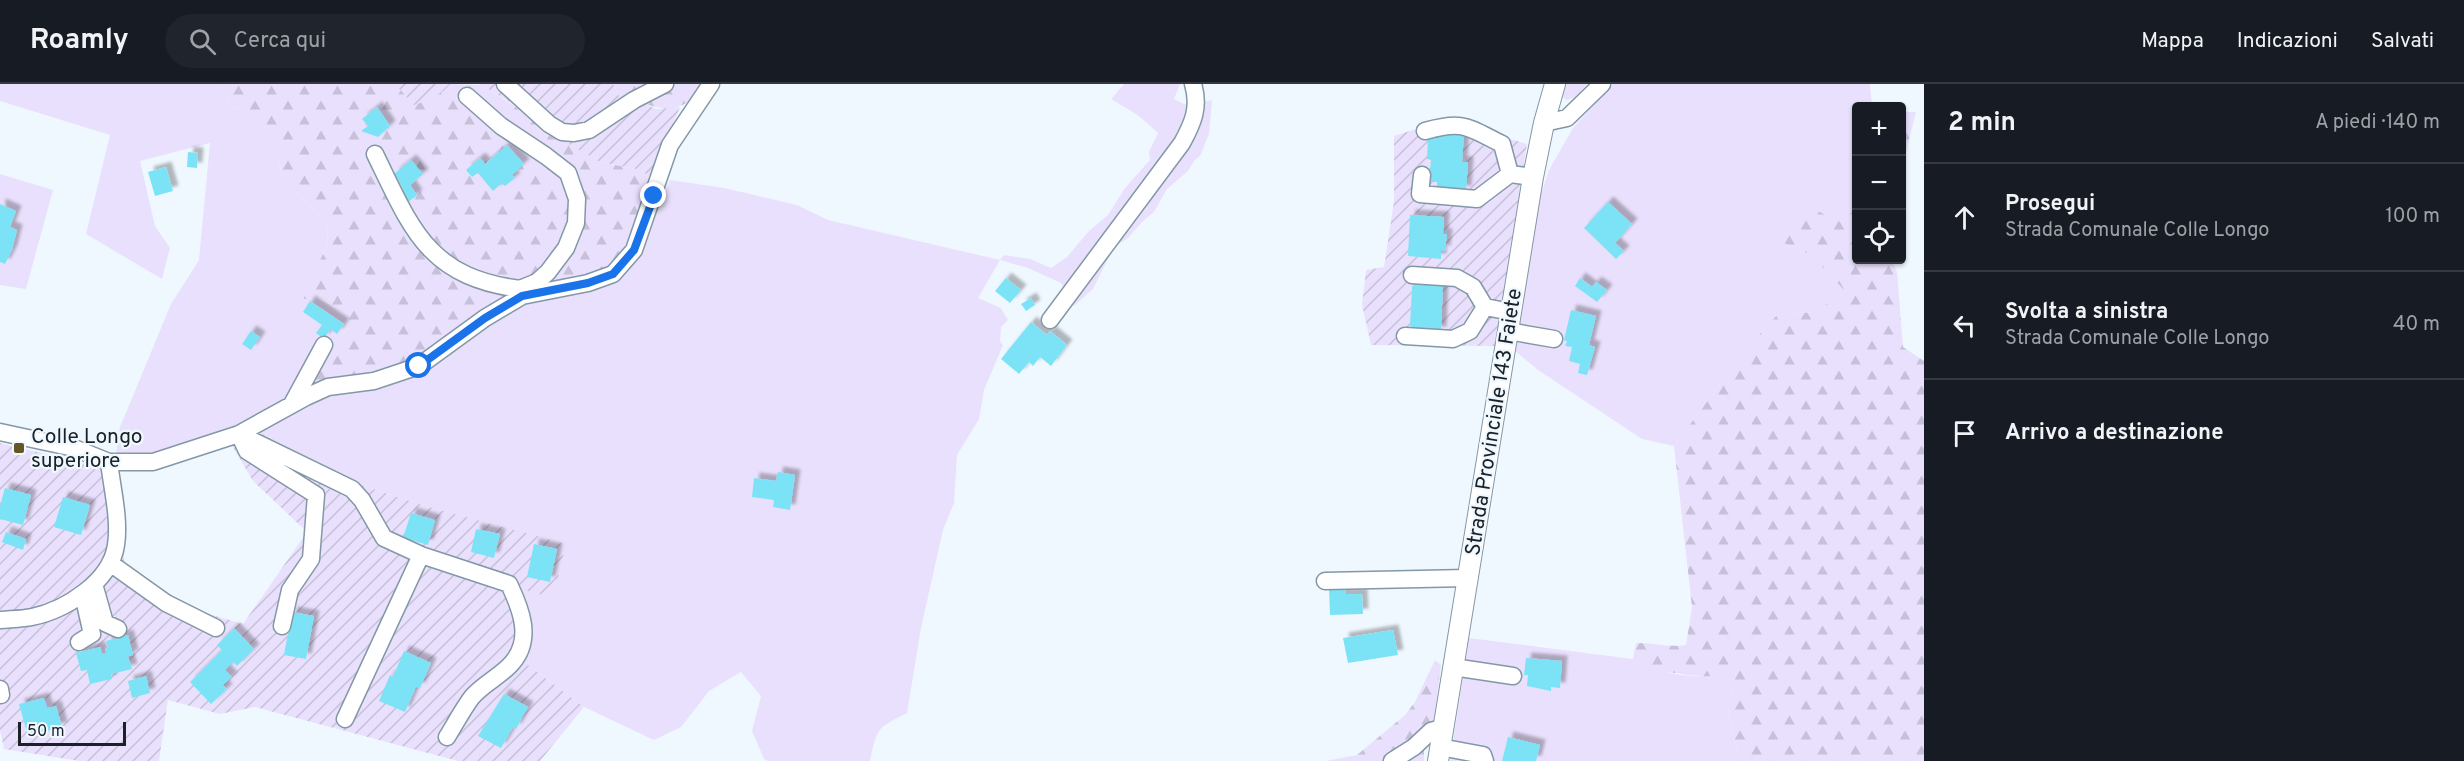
<!DOCTYPE html>
<html lang="it">
<head>
<meta charset="utf-8">
<style>
  :root { --surface:#171b24; --page:#20242c; --text:#f1f3f6; --muted:#9ea1a6; --line:#363941 }
  body { margin:0; font-family:Overpass,sans-serif; background:var(--page); color:var(--text) }
  .controls { position:absolute; right:18px; top:18px; display:grid; overflow:hidden; border-radius:6px; box-shadow:0 2px 4px #0004 }
  .controls button { width:54px; height:54px; display:grid; place-items:center; padding:0; border:0; border-bottom:2px solid var(--line); background:var(--surface); color:var(--text); font:30px sans-serif }
  .scale { position:absolute; left:18px; bottom:15px; width:108px; box-sizing:border-box; padding-left:6px; border:3px solid #1a2228; border-top:0; font-size:16px; line-height:21px; white-space:nowrap; color:#1a2228; -webkit-text-stroke:4px #f0f8ff; paint-order:stroke }
  .stop { position:absolute; width:18px; height:18px; margin:-14px; border:4px solid #1a73e8; border-radius:50%; background:#fff }
  .stop.end { background:#1a73e8; border-color:#fff; box-shadow:0 2px 6px #0008 }
  .list { margin:0; padding:0; list-style:none }
  h2 { display:flex; justify-content:space-between; align-items:center; height:78px; margin:0; padding:0 24px; font-size:26px }
  h2 small { font-size:20px; font-weight:400; color:var(--muted) }
  .list li { display:grid; grid-template-columns:39px 1fr auto; gap:18px; align-items:center; box-sizing:border-box; height:108px; padding:0 24px; border-top:2px solid var(--line) }
  .list b { display:block; font-size:22px; white-space:nowrap }
  .list p { margin:0; font-size:20px; white-space:nowrap; color:var(--muted) }
  .list em { font-size:20px; font-style:normal; color:var(--muted) }
  .icon { flex:none; width:33px; height:33px; fill:none; stroke:currentColor; stroke-width:2; stroke-linecap:round; stroke-linejoin:round }
  .map { position:relative; flex:none; width:1924px; height:677px; overflow:hidden }
  header { display:flex; align-items:center; gap:36px; box-sizing:border-box; height:84px; padding:0 30px; background:var(--surface); border-bottom:2px solid var(--line) }
  header strong { font-size:28px }
  nav { display:flex; gap:33px; margin-inline-start:auto; font-size:21px }
  .search { width:420px; height:54px; background:var(--page); display:flex; align-items:center; gap:15px; box-sizing:border-box; padding:0 21px; border-radius:33px; color:var(--muted); font-size:22px }
  main { display:flex }
  aside { flex:1; background:var(--surface) }
  .map>svg:first-child { display:block }
  .grass { fill:#e9e0fd }
  .forest { fill:url(#forest-firs) }
  .garden { fill:url(#garden-furrows) }
  .building { fill:#7be3f7; filter:url(#shadow) }
  .lines { fill:none; stroke-linecap:round; stroke-linejoin:round }
  .minor-casing { stroke:#8397a6; stroke-width:19 }
  .major-casing { stroke:#8397a6; stroke-width:22 }
  .minor { stroke:#fff; stroke-width:16 }
  .major { stroke:#fff; stroke-width:20 }
  .route { stroke:#1a73e8; stroke-width:8 }
  .poi-dot { fill:#655724; stroke:#f0f8ff; stroke-width:2 }
  .labels { text-anchor:middle; stroke-width:4.5; stroke-linejoin:round; paint-order:stroke }
  .street-label { font-size:21px; fill:#1a2228; stroke:#f0f8ff }
  .poi-label { font-size:21px; fill:#1a2228; stroke:#f0f8ff; text-anchor:start }
</style>
</head>
<body>
<header>
<strong>Roamly</strong>
<div class="search"><svg class="icon" aria-label="search" viewBox="0 0 24 24"><circle cx="10" cy="10" r="6"/><path d="M15 15l6 6"/></svg>Cerca qui</div>
<nav><a>Mappa</a><a>Indicazioni</a><a>Salvati</a></nav>
</header>
<main>
<div class="map">
<svg width="1924" height="677" viewBox="0 0 1924 677">
  <defs>
    <pattern id="forest-firs" width="22" height="20" patternUnits="userSpaceOnUse" patternTransform="scale(1.5)"><rect width="22" height="20" fill="#e9e0fd"/><path d="M5 1l3.5 6h-7zM16 11l3.5 6h-7z" fill="#c7c0d9"/></pattern>
    <pattern id="garden-furrows" width="10" height="10" patternUnits="userSpaceOnUse" patternTransform="scale(1.5)"><rect width="10" height="10" fill="#e9e0fd"/><path d="M-1 1l2-2M0 10L10 0M9 11l2-2" fill="none" stroke="#c7c0d9"/></pattern>
    <filter id="shadow"><feDropShadow dx="5.5" dy="-5.5" stdDeviation="1.5" flood-color="#0004"/></filter>
  </defs>
  <rect width="100%" height="100%" fill="#f0f8ff"/>
  <!-- grass -->
  <path class="grass" d="M0,0H221L230,23C235,24 244,24 248,27C272,40 279,74 283,98L301,112L328,142L327,163L308,198L309,215L315,213C330,220 343,226 351,240L341,253L332,258L306,303L255,336L156,373L116,371L120,343L171,220L199,176L210,59L140,77L155,142L170,164L162,195L86,150L110,51L0,17Z
    M1124,0H1180L1174,15L1184,20L1190,21L1212,16L1209,50L1200,72L1194,77L1188,87L1167,105L1154,128L1142,138L1128,154L1114,163L1093,205L1074,222L1061,199L1028,184L1000,176L978,214L1001,224L1008,236L1001,243L1000,257L1003,261L984,306L979,335L957,371L954,419L943,446L921,544L907,629C877,644 877,644 870,677H768L764,675L752,647L761,612L741,588L709,607L681,643L654,656L584,623L528,581C530,555 529,529 521,504L425,422L355,399L268,356L262,348C290,328 311,310 347,308L478,247L520,221L635,176L670,96L724,104L797,121L828,136L1000,176L1004,171L1030,175L1051,184L1067,173L1088,148L1108,131L1125,104L1150,76L1149,68L1158,49L1139,32L1111,15Z
    M1563,0H1587L1575,13L1567,16L1560,12Z
    M1613,0H1870L1872,22H1856V115L1842,138L1781,158L1810,170L1846,208L1813,228L1777,231L1746,265L1674,362L1642,355L1538,286L1513,265L1535,129L1549,86L1573,44Z
    M0,90L53,106L26,205L0,201Z
    M1469,554L1633,575L1644,589C1661,585 1666,589 1682,591C1701,594 1718,591 1736,588L1728,628L1740,677H1450Z"/>
  <!-- forest -->
  <path class="forest" d="M221,0H395L398,3L445,6L450,0L482,1L600,78L636,85L652,93C646,110 634,154 625,167C604,196 544,201 511,209L504,216L416,274L390,287L306,303L325,268L332,258L341,253L351,240C345,230 326,213 314,214C310,214 307,215 304,215L308,198L327,163L328,142L301,112L283,98C279,74 272,40 248,27C244,24 235,24 230,23Z
    M613,0H705C676,39 659,21 620,14Z
    M1902,28H1916L1902,84Z
    M1856,115V176H1892L1897,188L1903,263L1924,277V677H1740L1728,628L1736,588C1725,590 1713,593 1702,592C1681,592 1664,584 1644,590L1633,575L1636,559C1653,558 1669,564 1686,561L1692,523L1674,362L1746,265L1777,231L1813,228L1846,208L1810,170L1781,158L1800,119L1841,138Z
    M1435,576L1441,581L1431,661L1424,664V677H1326L1357,671L1405,631L1415,618Z"/>
  <!-- garden -->
  <path class="garden" d="M395,0H450C441,12 428,16 414,21Z
    M480,0H613L620,14L644,19L656,25L680,23L652,93L636,85L600,78L555,52L508,17Z
    M1447,35L1527,60L1496,262L1371,261L1362,221L1366,186L1384,183L1394,117V52Z
    M262,348L268,356L355,399L425,422L566,460L556,502L549,513L521,505C529,529 530,555 528,581L584,623L540,677H458L255,623L220,630L168,616L159,677H79L4,665L0,646V359L118,387L125,435L124,478L161,505L202,528L243,540L307,448L253,397L231,360Z"/>
  <!-- building -->
  <path class="building" d="M377,23L390,42L378,53L361,47L368,42L362,35Z
    M1438,48L1464,50L1462,78H1468L1466,107L1437,105V98H1429L1431,76L1427,75L1428,54H1438Z
    M507,61L524,80L512,91L515,94L505,102L502,99L493,107L478,89L472,93L466,86L480,74L485,80Z
    M188,68L198,69L197,84L187,83Z
    M411,76L423,90L410,101L417,111L407,119L401,100L394,90Z
    M166,83L173,107L155,112L148,88Z
    M1608,118L1632,140L1615,159L1624,167L1616,175L1584,144Z
    M0,120L16,127L10,143L17,146L12,166L5,180L0,178Z
    M1410,131L1444,133L1443,150H1447L1445,167L1441,166V175L1408,172Z
    M1006,194L1021,206L1010,219L995,207Z
    M1580,194L1592,203L1596,198L1607,206L1597,218L1575,202Z
    M1414,198H1443L1441,248L1412,245L1410,241L1412,203Z
    M1031,214L1035,221L1026,227L1021,220Z
    M310,217L344,240L337,250L330,245L324,255L316,249L322,241L303,228Z
    M1571,226L1596,232L1589,261L1595,263L1587,291L1578,289L1580,280L1569,277L1572,263L1565,262L1567,257L1564,256Z
    M1031,238L1047,251L1050,247L1067,261L1051,282L1040,273L1033,282L1029,278L1019,290L1001,275Z
    M251,247L260,253L251,266L242,260Z
    M778,388L795,391L790,426L773,423L774,416L752,413L754,394L776,397Z
    M5,404L31,411L23,441L0,435V422Z
    M63,413L90,421L81,451L54,443Z
    M411,429L435,436L428,461L403,454Z
    M476,445L500,450L494,474L471,468Z
    M6,448L26,455L23,466L2,458Z
    M534,460L557,465L550,498L527,493Z
    M1346,503V510H1362L1363,530L1330,531L1329,504Z
    M292,528L314,532L306,575L284,571Z
    M234,544L254,565L237,582L233,578L225,586L232,593L223,601L227,605L211,620L190,598L222,566L217,561Z
    M1393,546L1398,571L1348,579L1343,554Z
    M128,551L133,571L128,572L132,585L111,590L112,595L90,600L87,586L81,587L76,569L100,563L102,570L106,569L105,565L108,564L106,557Z
    M404,567L431,579L420,604L416,603L405,628L379,617L390,591L393,593Z
    M1526,574L1562,577L1560,604L1551,603V607L1527,602L1528,591H1524Z
    M146,592L150,609L132,614L128,597Z
    M504,610L528,623L516,645L513,643L501,664L478,652Z
    M44,614L47,624L56,622L62,643L28,652L19,620Z
    M1508,653L1540,661L1536,677H1502Z"/>
  <g class="lines">
    <defs>
      <path id="minor" d="M505,0L549,40L562,48L574,49L589,46L634,16L665,0
        M467,12L501,42L546,72L568,89L577,115L576,139L566,164L548,188L537,198L520,205
        M1544,39L1567,34L1602,0
        M1425,47C1464,36 1467,43 1502,60L1510,90
        M375,70C412,146 428,193 520,205
        M1422,91L1420,110L1477,115L1510,90L1533,93
        M1412,191L1457,194L1473,203L1485,223L1511,228
        M1050,236L1182,59C1193,39 1200,23 1193,0
        M1508,247L1554,255
        M1405,252L1453,255L1470,247L1485,223
        M292,320L324,261
        M0,348L74,364L109,378H153L239,350L306,313L328,303L374,297L419,282L485,234L522,212L588,199L613,190L634,166L670,61L711,0
        M110,479L166,519L216,544
        M1325,497L1467,494
        M94,500L105,539L118,545
        M0,536C11,535 22,535 32,533C66,526 111,497 116,461C120,435 112,404 109,378
        M282,542L290,506L311,475L316,411L247,367L239,350L352,405L362,416L384,454L421,471L509,500C521,525 533,555 512,579C501,592 484,599 472,613C463,625 455,640 447,653
        M79,558L92,550L83,511
        M1453,583L1513,592
        M0,605L1,611
        M345,635L421,471
        M1440,663L1483,671L1485,677
        M1392,677L1414,663L1431,647L1442,644"/>
      <path id="major" d="M1438,677L1533,93L1544,39L1555,0"/>
    </defs>
    <!-- minor casing -->
    <use href="#minor" class="minor-casing"/>
    <!-- major casing -->
    <use href="#major" class="major-casing"/>
    <!-- minor -->
    <use href="#minor" class="minor"/>
    <!-- major -->
    <use href="#major" class="major"/>
  </g>
  <g class="lines">
    <!-- route -->
    <path class="route" d="M419,282L485,234L522,212L588,199L613,190L634,166L654,112"/>
  </g>
  <!-- markers -->
  <rect class="poi-dot" x="13" y="358" width="12" height="12" rx="3"/>
  <g class="labels">
    <!-- street labels -->
    <g class="street-label">
      <text transform="translate(1493 338) rotate(-81)" y="7">Strada Provinciale 143 Faiete</text>
    </g>
    <!-- poi labels -->
    <g class="poi-label">
      <text x="31" y="359">Colle Longo<tspan x="31" dy="24">superiore</tspan></text>
    </g>
  </g>
</svg>
<div class="controls">
<button>+</button>
<button>−</button>
<button><svg class="icon" aria-label="locate" viewBox="0 0 24 24"><circle cx="12" cy="12" r="6"/><path d="M12 2v4M12 18v4M2 12h4M18 12h4"/></svg></button>
</div>
<div class="scale">50 m</div>
<div class="stop" style="left:419px;top:282px"></div>
<div class="stop end" style="left:654px;top:112px"></div>
</div>
<aside>
<h2>2 min<small>A piedi · 140 m</small></h2>
<ul class="list">
<li><svg class="icon" aria-label="ahead" viewBox="0 0 24 24"><path d="M12 20V5M6 11l6-6 6 6"/></svg><div><b>Prosegui</b><p>Strada Comunale Colle Longo</p></div><em>100 m</em></li>
<li><svg class="icon" aria-label="left" viewBox="0 0 24 24"><path d="M17 20v-9H6M10 6l-5 5 5 5"/></svg><div><b>Svolta a sinistra</b><p>Strada Comunale Colle Longo</p></div><em>40 m</em></li>
<li><svg class="icon" aria-label="arrive" viewBox="0 0 24 24"><path d="M6 21V4h12l-3 4 3 4H6"/></svg><div><b>Arrivo a destinazione</b></div></li>
</ul>
</aside>
</main>
</body>
</html>
